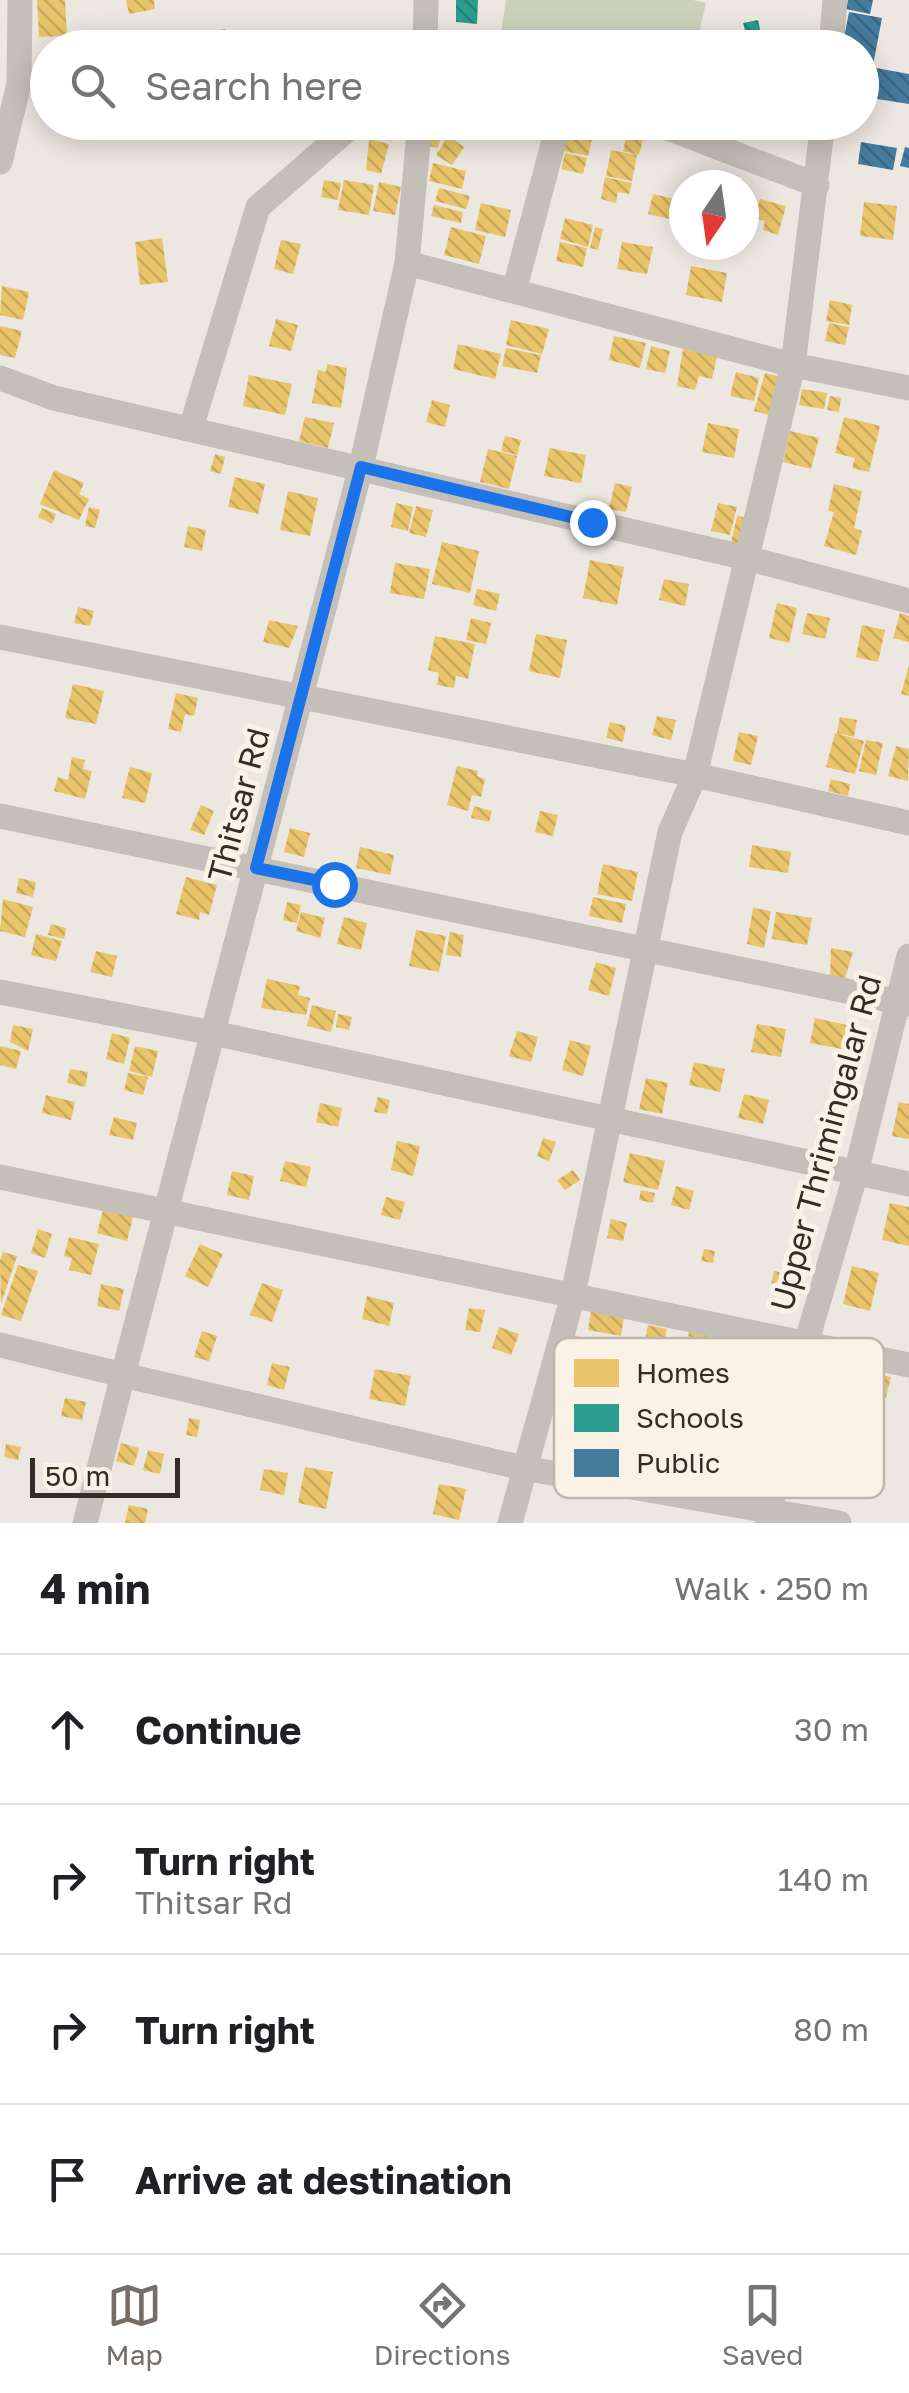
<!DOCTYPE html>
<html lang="en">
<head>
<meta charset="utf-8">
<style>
  :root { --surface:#fff; --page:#f2f2f2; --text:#202124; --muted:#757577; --line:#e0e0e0; --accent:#766d68 }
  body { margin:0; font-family:"Golos Text",sans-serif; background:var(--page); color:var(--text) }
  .compass { position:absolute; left:669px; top:170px; width:90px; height:90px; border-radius:50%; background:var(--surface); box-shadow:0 5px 25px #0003; rotate:193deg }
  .scale { position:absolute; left:30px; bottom:25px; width:150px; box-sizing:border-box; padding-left:10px; border:5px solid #362c27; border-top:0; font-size:28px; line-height:35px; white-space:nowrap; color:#362c27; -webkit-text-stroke:8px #faf2e6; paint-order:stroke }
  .stop { position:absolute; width:30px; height:30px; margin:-22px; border:8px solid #1a73e8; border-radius:50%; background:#fff }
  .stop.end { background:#1a73e8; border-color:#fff; box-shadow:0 2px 10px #0008 }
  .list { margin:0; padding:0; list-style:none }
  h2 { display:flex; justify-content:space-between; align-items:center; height:130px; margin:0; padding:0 40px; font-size:42px }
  h2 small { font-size:32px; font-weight:400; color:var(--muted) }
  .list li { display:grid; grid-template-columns:65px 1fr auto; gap:30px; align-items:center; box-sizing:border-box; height:150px; padding:0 40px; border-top:2px solid var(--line) }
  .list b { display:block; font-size:38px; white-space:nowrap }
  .list p { margin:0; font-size:32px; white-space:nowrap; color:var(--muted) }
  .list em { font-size:32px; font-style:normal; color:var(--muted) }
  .icon { flex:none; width:55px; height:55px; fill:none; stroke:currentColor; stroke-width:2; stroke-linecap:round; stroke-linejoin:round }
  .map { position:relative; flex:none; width:909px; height:1523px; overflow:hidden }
  .search { position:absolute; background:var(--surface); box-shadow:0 5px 25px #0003; left:30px; right:30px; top:30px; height:110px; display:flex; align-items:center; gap:25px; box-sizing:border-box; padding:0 35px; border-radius:55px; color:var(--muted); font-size:38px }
  .sheet { height:730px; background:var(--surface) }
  nav { display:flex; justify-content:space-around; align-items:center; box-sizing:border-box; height:140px; border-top:2px solid var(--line); background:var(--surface); font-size:28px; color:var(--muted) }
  nav a { display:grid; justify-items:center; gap:5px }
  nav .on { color:var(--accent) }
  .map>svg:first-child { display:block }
  .park { fill:#ccd2ba }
  .homes { fill:url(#homes-back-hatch) }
  .schools { fill:url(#schools-back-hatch) }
  .public { fill:url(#public-back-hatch) }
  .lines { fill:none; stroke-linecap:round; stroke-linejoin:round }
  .minor { stroke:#c5bfb9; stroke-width:25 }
  .route { stroke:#1a73e8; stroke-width:12 }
  .labels { text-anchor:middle; stroke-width:10; stroke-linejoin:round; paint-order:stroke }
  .street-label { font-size:32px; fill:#362c27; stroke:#faf2e6 }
  .key { fill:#faf2e6; stroke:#bfb7ad; stroke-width:2.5 }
  .key-label { font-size:28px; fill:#362c27 }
</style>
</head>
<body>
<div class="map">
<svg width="909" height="1523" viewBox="0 0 909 1523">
  <defs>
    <pattern id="homes-back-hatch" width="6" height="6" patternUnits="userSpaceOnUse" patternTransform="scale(2.5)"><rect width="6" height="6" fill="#e9c46a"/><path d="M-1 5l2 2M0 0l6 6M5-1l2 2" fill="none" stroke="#c8a95c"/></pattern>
    <pattern id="schools-back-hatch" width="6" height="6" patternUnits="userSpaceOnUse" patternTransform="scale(2.5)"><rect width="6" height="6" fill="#2a9d8f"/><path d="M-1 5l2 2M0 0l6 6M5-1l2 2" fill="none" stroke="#258075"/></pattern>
    <pattern id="public-back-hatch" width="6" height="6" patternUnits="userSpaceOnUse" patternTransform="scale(2.5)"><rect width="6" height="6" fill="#457b9d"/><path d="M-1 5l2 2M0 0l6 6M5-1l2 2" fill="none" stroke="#3a6580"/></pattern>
  </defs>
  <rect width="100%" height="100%" fill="#ece7e0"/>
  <!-- park -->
  <path class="park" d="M506,0H693L706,3L696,47H499Z"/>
  <!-- homes -->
  <path class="homes" d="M37,0H65L67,36L39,37Z
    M126,0H154L155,9L129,14Z
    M225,29L227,42L215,44L213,31Z
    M475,122H509L505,140L473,134Z
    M629,124L646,128L639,155L623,151Z
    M564,127L593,134L588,156L559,150Z
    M432,134L441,136L438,148L428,146Z
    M448,136L464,147L452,165L436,155Z
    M369,139L389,144L381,174L366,170Z
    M611,150L637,155L632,181L606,176Z
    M565,153L587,158L583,174L561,169Z
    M433,163L466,171L462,189L429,181Z
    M605,177L632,183L629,194L618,192L616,203L601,199Z
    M324,180L341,183L338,200L321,197Z
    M344,180L374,185L369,215L338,210Z
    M379,182L401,187L395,215L373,211Z
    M439,188L470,196L466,209L435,201Z
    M653,194L679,200L674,220L648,214Z
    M760,199L786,206L778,235L763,230L765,221L755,218Z
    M864,202L897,206L893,240L860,236Z
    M481,203L511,210L505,237L475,230Z
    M434,205L463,212L461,223L431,216Z
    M565,218L593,225L588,247L560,239Z
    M451,227L486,236L479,264L444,255Z
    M595,227L603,229L598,250L590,248Z
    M162,238L168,282L140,285L135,242Z
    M281,240L301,244L293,274L274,269Z
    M560,242L587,248L583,267L556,261Z
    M622,242L653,247L647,274L617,269Z
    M691,266L727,273L722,302L686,295Z
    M2,286L29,292L23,320L0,315Z
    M830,300L852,305L849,325L826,321Z
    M276,319L298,325L291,351L269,346Z
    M511,320L549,329L542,354L506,345Z
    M829,323L849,327L845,345L825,341Z
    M0,326L22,331L15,358L0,355Z
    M614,336L646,343L640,368L609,360Z
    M458,344L501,354L495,379L453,369Z
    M651,346L670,351L665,373L646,369Z
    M506,348L541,355L537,373L502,366Z
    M683,349L717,357L712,379L699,376L695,390L677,386Z
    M327,364L347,368L341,408L312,403L318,370L326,372Z
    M736,372L759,378L754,401L730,396Z
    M765,373L786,378L775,417L754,411Z
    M249,375L292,384L285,415L243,406Z
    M802,389L827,393L824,409L799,405Z
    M830,396L841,398L839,412L827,410Z
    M432,400L450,405L445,427L426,422Z
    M305,417L334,423L328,448L299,441Z
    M844,417L880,426L869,472L852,468L855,458L835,453Z
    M708,423L739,429L734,458L702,452Z
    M790,431L819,438L811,469L783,462Z
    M505,436L521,440L517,455L501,451Z
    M550,448L586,455L581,483L544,476Z
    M488,449L517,456L509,489L480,482Z
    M215,454L225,457L221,474L210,471Z
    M54,470L84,483L79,494L89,499L79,520L40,504Z
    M235,477L265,484L258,514L228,507Z
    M615,483L632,487L626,512L609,509Z
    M834,484L862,491L854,528L862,531L856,555L824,546L834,512L828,511Z
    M288,491L318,498L310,536L280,530Z
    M396,503L413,507L408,531L391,527Z
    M718,503L737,507L730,535L711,531Z
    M416,506L433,510L426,537L409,533Z
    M89,507L100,510L95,528L85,526Z
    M42,508L56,514L52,524L38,517Z
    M737,516L748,518L742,545L731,542Z
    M188,526L206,530L202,551L184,547Z
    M442,542L479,551L470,593L432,584Z
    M590,560L624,567L617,605L583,598Z
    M395,563L430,569L424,599L390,593Z
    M664,579L689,584L685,606L659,600Z
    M477,589L500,594L496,611L473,605Z
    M777,603L797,608L789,643L769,638Z
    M78,607L94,611L90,626L74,623Z
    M807,613L830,618L825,639L802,634Z
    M900,613L909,616V642L893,638Z
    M471,618L491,623L486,644L466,640Z
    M269,620L298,626L289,648L263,642Z
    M862,625L885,630L878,662L856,657Z
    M536,634L567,640L560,678L529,671Z
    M435,636L475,644L468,679L456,676L454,688L437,685L439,673L428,670Z
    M909,665V696L901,694Z
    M73,684L104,691L96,724L65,718Z
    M176,693L198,698L194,716L185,714L181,732L168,729Z
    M657,716L676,720L671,740L652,735Z
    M840,717L857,720L854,737L837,733Z
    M610,722L626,726L623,742L606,738Z
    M739,732L758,736L751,765L733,761Z
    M835,733L864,741L855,774L826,767Z
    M866,740L883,743L876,775L859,771Z
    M896,746L909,749L908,781L888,776Z
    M72,757L85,760L83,769L92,771L85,799L54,791L58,777L68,780Z
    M457,766L478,771L477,776L485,779L481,797L472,795L468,811L447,805Z
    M130,767L152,773L145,803L122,798Z
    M831,779L850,784L848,796L828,791Z
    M201,805L214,811L204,835L190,830Z
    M474,806L492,811L489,822L471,818Z
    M540,811L558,815L553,836L535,832Z
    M290,828L310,833L304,857L284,852Z
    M752,845L791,852L788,873L749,867Z
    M360,847L394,855L390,875L356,868Z
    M603,864L638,872L632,901L597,894Z
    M186,877L217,885L209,915L200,912L199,920L176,914Z
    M19,878L36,882L33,897L16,893Z
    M593,897L626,904L622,923L589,916Z
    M3,899L33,907L25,937L0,931Z
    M287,902L301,905L297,923L283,920Z
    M753,908L771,911L764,948L747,944Z
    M301,912L325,918L320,938L296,931Z
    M776,912L812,918L807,945L772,939Z
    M344,917L367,923L361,950L337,944Z
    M51,924L66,928L64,939L48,935Z
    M416,930L446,936L439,972L409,966Z
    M450,932L464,935L461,957L446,955Z
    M36,934L62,941L56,961L31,955Z
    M831,948L853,952L844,981L830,978Z
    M96,951L117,956L112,977L90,972Z
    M596,962L616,968L609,996L588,990Z
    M267,979L300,986L298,995L310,998L306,1015L261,1008Z
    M312,1005L336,1011L331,1032L307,1026Z
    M338,1014L352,1017L349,1030L336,1027Z
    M815,1018L847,1025L842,1049L810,1043Z
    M757,1024L786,1029L781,1057L751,1052Z
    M13,1025L33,1029L28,1051L10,1042Z
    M517,1031L538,1037L531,1062L509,1056Z
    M112,1033L130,1038L124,1064L106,1059Z
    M570,1040L591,1046L583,1076L562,1070Z
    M0,1046L21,1051L16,1069L0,1065Z
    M135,1046L158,1051L152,1077L129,1071Z
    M694,1062L725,1069L720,1092L689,1085Z
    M70,1069L88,1072L85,1087L67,1083Z
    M128,1073L148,1077L143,1095L124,1090Z
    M646,1078L668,1083L662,1114L639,1109Z
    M744,1094L769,1100L763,1124L738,1118Z
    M46,1095L75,1102L71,1120L42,1113Z
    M378,1097L390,1100L387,1114L374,1112Z
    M899,1102L909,1104V1139L892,1136Z
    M320,1103L342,1108L338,1127L316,1122Z
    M114,1117L137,1123L133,1140L109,1135Z
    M543,1138L556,1142L549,1161L537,1156Z
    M397,1141L420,1146L413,1176L391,1170Z
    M630,1153L665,1161L658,1190L623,1182Z
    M285,1161L311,1167L306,1187L280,1181Z
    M573,1170L580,1180L565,1190L557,1180Z
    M232,1171L254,1176L249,1200L227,1195Z
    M676,1186L694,1191L689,1210L671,1205Z
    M641,1190L655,1193L653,1203L639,1200Z
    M386,1197L405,1202L400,1220L381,1215Z
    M105,1202L135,1209L127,1241L97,1233Z
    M890,1203L909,1207V1246L882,1240Z
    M611,1219L627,1223L623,1241L607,1238Z
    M38,1229L52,1234L45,1258L31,1253Z
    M69,1237L99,1244L91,1275L69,1270L72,1258L64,1256Z
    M200,1244L223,1254L208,1287L185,1276Z
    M704,1249L715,1251L713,1263L701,1261Z
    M3,1252L17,1256L1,1304L0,1261Z
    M18,1265L38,1271L21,1321L1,1315Z
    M852,1266L879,1273L870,1311L843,1304Z
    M774,1271L804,1277L800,1296L770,1290Z
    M262,1283L283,1290L272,1322L250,1315Z
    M101,1284L124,1289L119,1311L97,1306Z
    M367,1296L394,1303L389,1326L362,1319Z
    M469,1308L485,1310L480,1332L465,1330Z
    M591,1310L624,1316L621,1336L588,1330Z
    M648,1325L667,1329L664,1344L645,1340Z
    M499,1327L519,1334L511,1355L492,1348Z
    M690,1327L724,1334L720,1356L686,1348Z
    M202,1331L217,1336L209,1361L194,1357Z
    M570,1335L583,1337L581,1351L568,1350Z
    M741,1335L775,1344L766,1377L732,1368Z
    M272,1363L290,1367L284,1390L267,1385Z
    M375,1369L411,1376L405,1406L369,1399Z
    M865,1371L891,1377L886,1398L861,1392Z
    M65,1398L86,1402L82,1420L61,1416Z
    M189,1418L200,1420L197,1437L186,1435Z
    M121,1443L139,1448L134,1466L116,1461Z
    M6,1444L21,1447L18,1460L4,1457Z
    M148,1450L164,1454L160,1474L143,1470Z
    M305,1467L333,1472L326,1509L298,1503Z
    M264,1469L288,1473L284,1495L260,1490Z
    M439,1484L466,1489L459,1520L433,1514Z
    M129,1505L148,1509L145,1523H125Z"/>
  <!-- schools -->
  <path class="schools" d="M456,0H478L477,24L456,22Z
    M758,20L762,38L748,41L743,23Z"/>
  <!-- public -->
  <path class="public" d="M848,0H873L870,14L846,9Z
    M849,12L882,18L867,97L862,96V48H842Z
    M876,68L909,74V104L871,98Z
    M861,142L897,148L893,170L858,164Z
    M905,147L909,148V168L900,166Z"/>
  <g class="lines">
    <!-- minor -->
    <path class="minor" d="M425,48L426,0
      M831,48L835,0
      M652,122L817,185
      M0,162L19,84L20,0
      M407,263L793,365L909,388
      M514,291L559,122
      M0,378L54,398L747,558L909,601
      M191,428L258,207L356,122
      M0,637L695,775L909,823
      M0,816L909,1004
      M0,992L213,1033L909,1184
      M0,1177L909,1365
      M0,1345L123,1375L361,467L407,263L420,122
      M85,1523L123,1375L523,1468L839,1523
      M510,1523L572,1299L670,832L695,775L793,365L823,122
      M767,1523L806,1344L856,1173L909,956"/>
  </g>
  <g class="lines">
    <!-- route -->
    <path class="route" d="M334,884L256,868L361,467L592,522"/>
  </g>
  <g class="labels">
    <!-- street labels -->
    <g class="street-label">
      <text transform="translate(239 805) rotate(-75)" y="11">Thitsar Rd</text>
      <text transform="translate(826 1143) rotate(-75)" y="11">Upper Thrimingalar Rd</text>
    </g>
  </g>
  <!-- legend -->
  <rect x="554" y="1338" width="330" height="160" rx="15" class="key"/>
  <rect x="574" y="1359" width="45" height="28" fill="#e9c46a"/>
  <rect x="574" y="1404" width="45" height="28" fill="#2a9d8f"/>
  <rect x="574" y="1449" width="45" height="28" fill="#457b9d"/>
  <g class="key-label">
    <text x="636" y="1383">Homes</text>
    <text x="636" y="1428">Schools</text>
    <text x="636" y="1473">Public</text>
  </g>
</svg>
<svg class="compass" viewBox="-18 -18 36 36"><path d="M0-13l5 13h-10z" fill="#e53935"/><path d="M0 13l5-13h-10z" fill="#757577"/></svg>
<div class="scale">50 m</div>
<div class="stop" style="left:334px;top:884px"></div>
<div class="stop end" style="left:592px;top:522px"></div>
<div class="search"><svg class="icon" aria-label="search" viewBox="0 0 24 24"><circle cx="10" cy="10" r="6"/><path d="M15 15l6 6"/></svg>Search here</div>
</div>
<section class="sheet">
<h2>4 min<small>Walk · 250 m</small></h2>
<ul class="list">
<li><svg class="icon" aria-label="ahead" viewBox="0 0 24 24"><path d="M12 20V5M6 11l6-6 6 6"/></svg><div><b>Continue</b></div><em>30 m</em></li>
<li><svg class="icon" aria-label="right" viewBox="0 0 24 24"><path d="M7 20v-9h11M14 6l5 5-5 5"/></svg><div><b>Turn right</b><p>Thitsar Rd</p></div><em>140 m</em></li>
<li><svg class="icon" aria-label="right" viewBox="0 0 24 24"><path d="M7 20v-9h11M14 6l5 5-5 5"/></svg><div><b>Turn right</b></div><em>80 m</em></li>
<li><svg class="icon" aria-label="arrive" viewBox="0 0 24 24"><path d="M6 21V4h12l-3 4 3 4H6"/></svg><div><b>Arrive at destination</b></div></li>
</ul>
</section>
<nav>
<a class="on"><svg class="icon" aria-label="map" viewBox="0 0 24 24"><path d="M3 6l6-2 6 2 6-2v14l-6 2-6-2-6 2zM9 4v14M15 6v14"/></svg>Map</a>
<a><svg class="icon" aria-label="directions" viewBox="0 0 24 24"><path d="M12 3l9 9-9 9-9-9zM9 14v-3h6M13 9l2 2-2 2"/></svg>Directions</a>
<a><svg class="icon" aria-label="saved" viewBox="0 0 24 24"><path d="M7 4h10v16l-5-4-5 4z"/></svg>Saved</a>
</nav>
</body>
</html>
